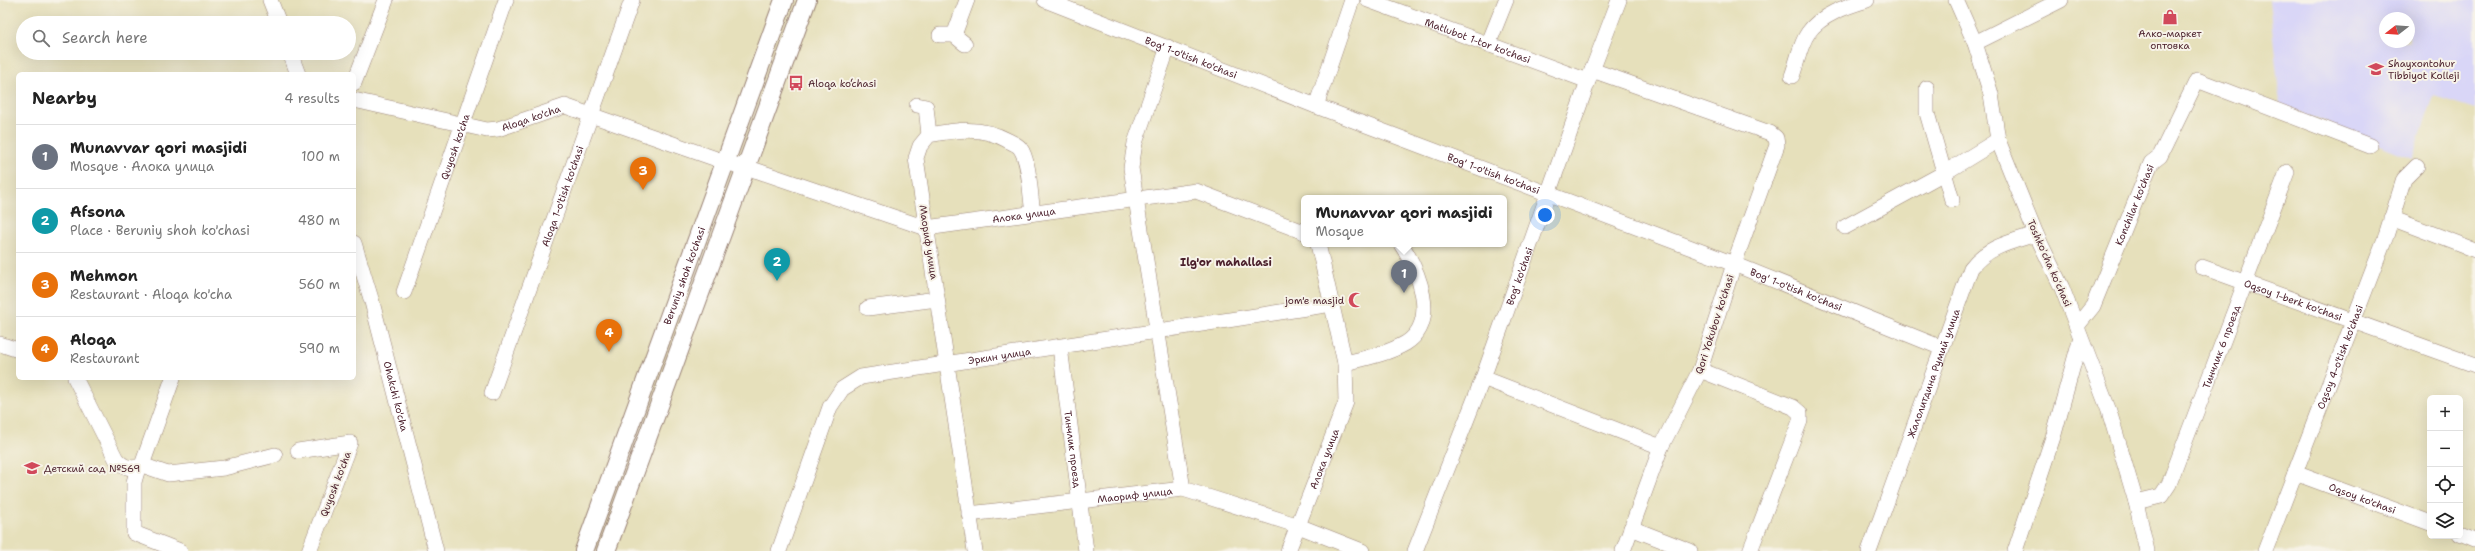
<!DOCTYPE html>
<html lang="en">
<head>
<meta charset="utf-8">
<style>
  :root { --surface:#fff; --page:#f2f2f2; --text:#222; --muted:#767676; --line:#e0e0e0; --accent:#d1495b }
  body { margin:0; font-family:"Shantell Sans",sans-serif; background:var(--page); color:var(--text) }
  .controls { position:absolute; right:12px; bottom:12px; display:grid; overflow:hidden; border-radius:6px; box-shadow:0 4px 16px #0002 }
  .controls button { width:36px; height:36px; display:grid; place-items:center; padding:0; border:0; border-bottom:1px solid var(--line); background:var(--surface); color:var(--text); font:20px sans-serif }
  .compass { position:absolute; left:2379px; top:12px; width:36px; height:36px; border-radius:50%; background:var(--surface); box-shadow:0 4px 16px #0002; rotate:253deg }
  .you { position:absolute; left:1545px; top:215px; width:14px; height:14px; margin:-10px; border:3px solid #fff; border-radius:50%; background:#1a73e8; box-shadow:0 0 0 6px #1a73e833 }
  .badge { display:grid; place-items:center; width:26px; height:26px; border-radius:50%; background:var(--accent); color:#fff; font-size:13px; font-weight:700 }
  .pin { position:absolute; translate:-50% -33px; filter:drop-shadow(0 1px 2px #0008) }
  .pin::after { content:''; position:absolute; top:21px; width:14px; height:12px; background:inherit; clip-path:polygon(0 0,100% 0,50% 100%) }
  .popup { position:absolute; left:1301px; top:195px; width:206px; height:52px; box-sizing:border-box; display:grid; place-content:center; border-radius:6px; background:var(--surface); filter:drop-shadow(0 1px 3px #0005); font-size:13px; white-space:nowrap; color:var(--muted) }
  .popup b { font-size:15px; color:var(--text) }
  .popup::after { content:''; position:absolute; left:50%; top:100%; margin-left:-8px; border:8px solid transparent; border-top-color:var(--surface) }
  .list { margin:0; padding:0; list-style:none }
  h2 { display:flex; justify-content:space-between; align-items:center; height:52px; margin:0; padding:0 16px; font-size:17px }
  h2 small { font-size:13px; font-weight:400; color:var(--muted) }
  .list li { display:grid; grid-template-columns:26px 1fr auto; gap:12px; align-items:center; box-sizing:border-box; height:64px; padding:0 16px; border-top:1px solid var(--line) }
  .list b { display:block; font-size:15px; white-space:nowrap }
  .list p { margin:0; font-size:13px; white-space:nowrap; color:var(--muted) }
  .list em { font-size:13px; font-style:normal; color:var(--muted) }
  .icon { flex:none; width:22px; height:22px; fill:none; stroke:currentColor; stroke-width:2; stroke-linecap:round; stroke-linejoin:round }
  .map { position:relative; flex:none; width:2475px; height:551px; overflow:hidden }
  .search { position:absolute; background:var(--surface); box-shadow:0 4px 16px #0002; left:16px; top:16px; width:340px; height:44px; display:flex; align-items:center; gap:10px; box-sizing:border-box; padding:0 14px; border-radius:22px; color:var(--muted); font-size:15px }
  .panel { position:absolute; background:var(--surface); box-shadow:0 4px 16px #0002; left:16px; top:72px; width:340px; height:308px; border-radius:6px }
  .map>svg:first-child { display:block }
  .built { fill:#d9d6f7; fill-rule:evenodd }
  .lines { fill:none; stroke-linecap:round; stroke-linejoin:round }
  .minor-casing { stroke:#988073; stroke-width:16 }
  .major-casing { stroke:#988073; stroke-width:20 }
  .minor { stroke:#fff; stroke-width:15 }
  .major { stroke:#fff; stroke-width:18 }
  .labels { text-anchor:middle; stroke-width:4; stroke-linejoin:round; paint-order:stroke }
  .poi-label { font-size:10px; fill:#4a1f2b; stroke:#f7f3e8; text-anchor:start }
  .street-label { font-size:10px; fill:#4a1f2b; stroke:#f7f3e8 }
  .neighbourhood-label { font-size:11px; font-weight:bold; fill:#4a1f2b; stroke:#f7f3e8 }
</style>
</head>
<body>
<div class="map">
<svg width="2475" height="551" viewBox="0 0 2475 551">
  <rect width="100%" height="100%" fill="#f7f3e8"/>
  <filter id="ink" filterUnits="userSpaceOnUse"><feTurbulence type="fractalNoise" baseFrequency=".025" numOctaves="2"/><feDisplacementMap in="SourceGraphic" scale="8" xChannelSelector="R" yChannelSelector="G"/><feConvolveMatrix kernelMatrix="1 2 1 2 8 2 1 2 1" color-interpolation-filters="sRGB"/></filter>
  <filter id="wash" filterUnits="userSpaceOnUse"><feTurbulence type="fractalNoise" baseFrequency=".012" numOctaves="4" result="noise"/><feDisplacementMap in="SourceGraphic" scale="16" xChannelSelector="R" yChannelSelector="G"/><feGaussianBlur stdDeviation="0.9" result="paint"/><feColorMatrix in="noise" values="0 0 0 0 0 0 0 0 0 0 0 0 0 0 0 0 0 1.4 0 .05"/><feComposite in="paint" operator="in"/></filter>
  <g filter="url(#wash)">
    <rect width="100%" height="100%" fill="#e6e0bb"/>
    <!-- built -->
    <path class="built" d="M2269,0H2475V109L2434,96L2412,158L2280,104ZM2385,18H2409V42H2385Z"/>
  </g>
  <g filter="url(#ink)">
    <g class="lines">
      <defs>
        <g id="minor">
          <path d="M270,0L279,23"/>
          <path id="s1" d="M1045,0L1316,106L1734,264L1942,348"/>
          <path id="s2" d="M1368,0L1588,81"/>
          <path d="M1956,0L1975,43L1991,94L1998,140L2036,234L2062,288L2109,411L2136,502L2147,551"/>
          <path d="M940,35H954L965,44"/>
          <path d="M954,35L967,0"/>
          <path d="M1975,43L2061,0"/>
          <path d="M1488,45L1506,0"/>
          <path d="M1168,47L1135,143L1131,168L1183,489"/>
          <path d="M290,53L298,74"/>
          <path d="M1592,70L1770,133L1776,138L1777,145L1734,264L1700,370L1661,447L1623,551"/>
          <path d="M1792,76C1797,63 1800,44 1808,33C1820,15 1847,6 1867,0"/>
          <path d="M354,83L386,0"/>
          <path d="M1927,88V113L1952,200"/>
          <path id="s3" d="M354,100L487,130L498,129L565,106L725,162L758,171L926,228L1196,191L1304,232"/>
          <path d="M917,105L926,107L929,135"/>
          <path d="M1316,106L1352,0"/>
          <path d="M2391,218L2475,250"/>
          <path d="M1845,227L1944,173L1998,140"/>
          <path id="s4" d="M354,243L372,302L436,551"/>
          <path id="s5" d="M2202,267L2475,365"/>
          <path id="s6" d="M404,292L506,0"/>
          <path d="M868,308L937,299"/>
          <path id="s7" d="M2077,326L2093,306L2151,163L2160,156L2197,80L2370,146"/>
          <path d="M0,344L18,350"/>
          <path id="s8" d="M1060,347L1086,551"/>
          <path d="M1345,363C1366,358 1387,354 1406,343C1440,321 1418,270 1401,244"/>
          <path d="M1700,370L1793,407L1800,413V421L1750,551"/>
          <path d="M75,378L116,459C123,467 132,471 142,465L173,378"/>
          <path d="M1483,378L1661,447"/>
          <path id="s9" d="M492,393L632,0"/>
          <path d="M298,451L350,443L309,551"/>
          <path d="M142,465L168,474L224,468L275,455"/>
          <path d="M138,468L134,482V533L180,551"/>
          <path id="s10" d="M2295,473L2430,523"/>
          <path id="s11" d="M2136,502L2161,496L2169,484L2287,172"/>
          <path id="s12" d="M969,514L1183,489L1296,525L1362,551"/>
          <path d="M1631,528L1690,551"/>
          <path d="M2460,534L2475,540"/>
          <path id="s13" d="M779,551L830,407L842,389L861,377L1332,304"/>
          <path d="M975,551L916,158L920,146L929,135C956,130 981,126 1007,140C1010,142 1017,144 1020,148C1030,161 1030,196 1033,213"/>
          <path id="s14" d="M1288,551L1346,402L1345,363L1318,244"/>
          <path id="s15" d="M1415,551L1483,378L1588,81L1619,0"/>
          <path id="s16" d="M1869,551L1971,268C1988,246 2011,242 2036,234"/>
          <path d="M2015,551L2054,434L2080,340"/>
          <path id="s17" d="M2265,551L2386,236L2404,179L2417,166"/>
        </g>
        <g id="major">
          <path id="s18" d="M584,551L784,0"/>
          <path d="M606,551L807,0"/>
        </g>
      </defs>
      <!-- minor casing -->
      <use href="#minor" class="minor-casing"/>
      <!-- major casing -->
      <use href="#major" class="major-casing"/>
      <!-- minor -->
      <use href="#minor" class="minor"/>
      <!-- major -->
      <use href="#major" class="major"/>
    </g>
  </g>
  <!-- icons -->
  <defs>
    <symbol id="shop-bare" viewBox="-9 -9 18 18"><path d="M-5-2.5h2.3a2.7 3.5 0 0 1 5.4 0H5L5.5 6h-11ZM-1.5-2.5h3a1.5 2.3 0 0 0-3 0Z" fill="#d1495b" stroke="#f7f3e8" stroke-width="2.5" paint-order="stroke"/></symbol>
    <symbol id="university-bare" viewBox="-9 -9 18 18"><path d="M0-5L7-2L0 1L-7-2ZM-4 1L0 2.5L4 1V4Q0 6-4 4Z" fill="#d1495b" stroke="#f7f3e8" stroke-width="2.5" paint-order="stroke"/></symbol>
    <symbol id="bus-bare" viewBox="-9 -9 18 18"><path d="M-5-6H5V4H4V6H2V4H-2V6H-4V4H-5ZM-3.5-4V0h7V-4ZM-3.5 1.2v1.5H-2V1.2ZM2 1.2v1.5H3.5V1.2Z" fill="#d1495b" stroke="#f7f3e8" stroke-width="2.5" paint-order="stroke"/></symbol>
    <symbol id="mosque-bare" viewBox="-9 -9 18 18"><path d="M3.5-4.9A6 6 0 1 0 3.5 4.9A5 5 0 1 1 3.5-4.9Z" fill="#d1495b" stroke="#f7f3e8" stroke-width="2.5" paint-order="stroke"/></symbol>
    <symbol id="school-bare" viewBox="-9 -9 18 18"><path d="M0-5L7-2L0 1L-7-2ZM-4 1L0 2.5L4 1V4Q0 6-4 4Z" fill="#d1495b" stroke="#f7f3e8" stroke-width="2.5" paint-order="stroke"/></symbol>
  </defs>
  <g fill-rule="evenodd">
    <use href="#shop-bare" x="2159" y="6" width="22" height="22"/>
    <use href="#university-bare" x="2365" y="58" width="22" height="22"/>
    <use href="#bus-bare" x="785" y="72" width="22" height="22"/>
    <use href="#mosque-bare" x="1345" y="289" width="22" height="22"/>
    <use href="#school-bare" x="21" y="457" width="22" height="22"/>
  </g>
  <g class="labels">
    <!-- poi labels -->
    <g class="poi-label">
      <text x="2170" y="37" text-anchor="middle">Алко-маркет<tspan x="2170" dy="12">оптовка</tspan></text>
      <text x="2388" y="67">Shayxontohur<tspan x="2388" dy="12">Tibbiyot Kolleji</tspan></text>
      <text x="808" y="87">Aloqa ko‘chasi</text>
      <text x="1344" y="304" text-anchor="end">jom'e masjid</text>
      <text x="44" y="472">Детский сад №569</text>
    </g>
    <!-- street labels -->
    <g class="street-label">
      <text dy="4" stroke="none"><textPath href="#s2" startOffset="117">Matlubot 1-tor ko'chasi</textPath></text>
      <text dy="4" stroke="none"><textPath href="#s1" startOffset="157">Bog' 1-o'tish ko'chasi</textPath></text>
      <text dy="4" stroke="none"><textPath href="#s3" startOffset="182">Aloqa ko'cha</textPath></text>
      <text dy="4" stroke="none"><textPath href="#s6" startOffset="154">Quyosh ko'cha</textPath></text>
      <text dy="4" stroke="none"><textPath href="#s1" startOffset="481">Bog' 1-o'tish ko'chasi</textPath></text>
      <text dy="4" stroke="none"><textPath href="#s9" startOffset="209">Aloqa 1-o'tish ko'chasi</textPath></text>
      <text dy="4" stroke="none"><textPath href="#s7" startOffset="135">Konchilar ko'chasi</textPath></text>
      <text dy="4" stroke="none"><textPath href="#s3" startOffset="698">Алока улица</textPath></text>
      <text transform="translate(929 242) rotate(81)" y="4">Маориф улица</text>
      <text transform="translate(2050 263) rotate(66)" y="4">Toshkoʻcha koʻchasi</text>
      <text dy="4" stroke="none"><textPath href="#s18" startOffset="293">Beruniy shoh ko'chasi</textPath></text>
      <text dy="4" stroke="none"><textPath href="#s15" startOffset="294">Bog' ko'chasi</textPath></text>
      <text dy="4" stroke="none"><textPath href="#s1" startOffset="805">Bog' 1-o'tish ko'chasi</textPath></text>
      <text dy="4" stroke="none"><textPath href="#s5" startOffset="97">Oqsoy 1-berk ko'chasi</textPath></text>
      <text transform="translate(1714 324) rotate(-72)" y="4">Qori Yokubov ko'chasi</text>
      <text dy="4" stroke="none"><textPath href="#s11" startOffset="187">Тинчлик 6 проезд</textPath></text>
      <text dy="4" stroke="none"><textPath href="#s13" startOffset="337">Эркин улица</textPath></text>
      <text dy="4" stroke="none"><textPath href="#s17" startOffset="208">Oqsoy 4-o'tish ko'chasi</textPath></text>
      <text dy="4" stroke="none"><textPath href="#s16" startOffset="189">Жалолитдина Румий улица</textPath></text>
      <text dy="4" stroke="none"><textPath href="#s4" startOffset="159">Ohakchi ko'cha</textPath></text>
      <text dy="4" stroke="none"><textPath href="#s8" startOffset="103">Тинчлик проезд</textPath></text>
      <text dy="4" stroke="none"><textPath href="#s14" startOffset="99">Алока улица</textPath></text>
      <text transform="translate(335 484) rotate(-69)" y="4">Quyosh ko'cha</text>
      <text dy="4" stroke="none"><textPath href="#s12" startOffset="167">Маориф улица</textPath></text>
      <text dy="4" stroke="none"><textPath href="#s10" startOffset="72">Oqsoy ko'chasi</textPath></text>
    </g>
    <!-- neighbourhood labels -->
    <g class="neighbourhood-label">
      <text x="1226" y="266">Ilg'or mahallasi</text>
    </g>
  </g>
</svg>
<div class="controls">
<button>+</button>
<button>−</button>
<button><svg class="icon" aria-label="locate" viewBox="0 0 24 24"><circle cx="12" cy="12" r="6"/><path d="M12 2v4M12 18v4M2 12h4M18 12h4"/></svg></button>
<button><svg class="icon" aria-label="layers" viewBox="0 0 24 24"><path d="M12 4l9 5-9 5-9-5zM3 14l9 5 9-5"/></svg></button>
</div>
<svg class="compass" viewBox="-18 -18 36 36"><path d="M0-13l5 13h-10z" fill="#e53935"/><path d="M0 13l5-13h-10z" fill="#767676"/></svg>
<div class="you"></div>
<div class="pin badge" style="left:1404px;top:293px;background:#6b7280">1</div>
<div class="popup"><b>Munavvar qori masjidi</b>Mosque</div>
<div class="pin badge" style="left:777px;top:281px;background:#0f9aa8">2</div>
<div class="pin badge" style="left:643px;top:190px;background:#e8710a">3</div>
<div class="pin badge" style="left:609px;top:352px;background:#e8710a">4</div>
<div class="search"><svg class="icon" aria-label="search" viewBox="0 0 24 24"><circle cx="10" cy="10" r="6"/><path d="M15 15l6 6"/></svg>Search here</div>
<section class="panel">
<h2>Nearby<small>4 results</small></h2>
<ul class="list">
<li><span class="badge" style="background:#6b7280">1</span><div><b>Munavvar qori masjidi</b><p>Mosque · Алока улица</p></div><em>100 m</em></li>
<li><span class="badge" style="background:#0f9aa8">2</span><div><b>Afsona</b><p>Place · Beruniy shoh ko'chasi</p></div><em>480 m</em></li>
<li><span class="badge" style="background:#e8710a">3</span><div><b>Mehmon</b><p>Restaurant · Aloqa ko'cha</p></div><em>560 m</em></li>
<li><span class="badge" style="background:#e8710a">4</span><div><b>Aloqa</b><p>Restaurant</p></div><em>590 m</em></li>
</ul>
</section>
</div>
</body>
</html>
